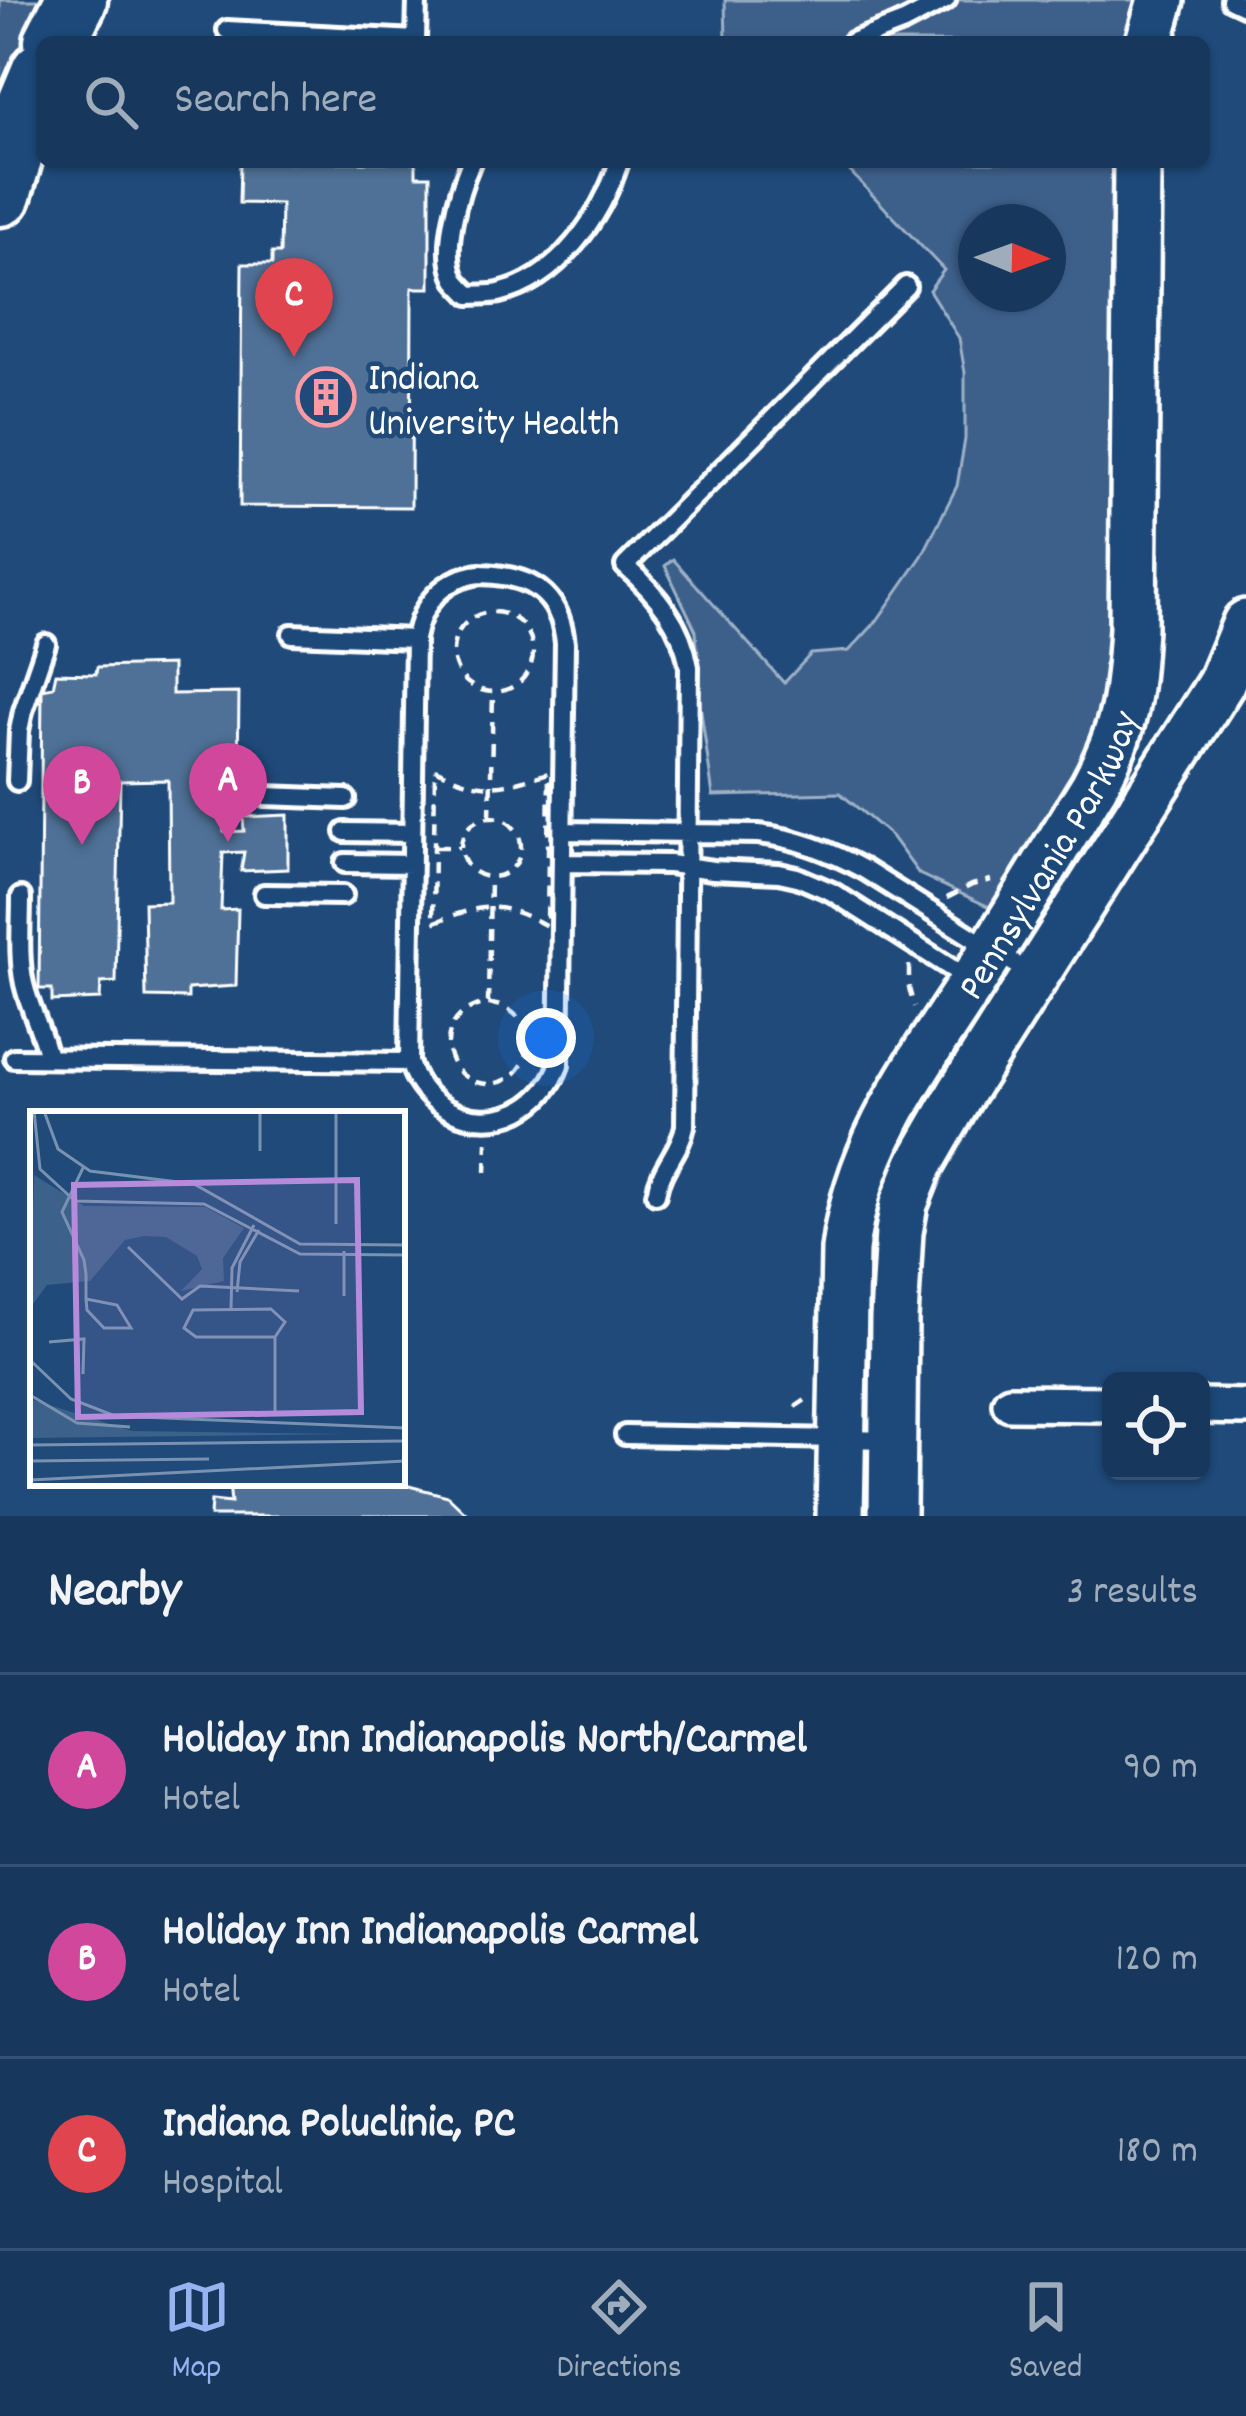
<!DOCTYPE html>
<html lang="en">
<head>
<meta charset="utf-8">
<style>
  :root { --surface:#17385c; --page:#203f62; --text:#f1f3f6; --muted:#9eacbb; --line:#365272; --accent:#95b2f1 }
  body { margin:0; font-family:Dekko,sans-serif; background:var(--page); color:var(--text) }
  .controls { position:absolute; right:36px; bottom:36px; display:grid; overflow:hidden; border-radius:18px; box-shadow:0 3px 9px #0004 }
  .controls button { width:108px; height:108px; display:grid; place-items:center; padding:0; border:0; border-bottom:3px solid var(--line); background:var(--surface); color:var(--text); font:60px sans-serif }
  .compass { position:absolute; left:958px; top:204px; width:108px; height:108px; border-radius:50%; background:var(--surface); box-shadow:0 3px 9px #0004; rotate:91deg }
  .you { position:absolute; left:546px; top:1038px; width:42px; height:42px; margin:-30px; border:9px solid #fff; border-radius:50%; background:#1a73e8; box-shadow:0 0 0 18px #1a73e833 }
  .badge { display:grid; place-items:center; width:78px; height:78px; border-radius:50%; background:var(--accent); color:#fff; font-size:39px; font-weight:700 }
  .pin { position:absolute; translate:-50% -99px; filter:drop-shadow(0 3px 6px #0008) }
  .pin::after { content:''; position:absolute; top:63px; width:42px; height:36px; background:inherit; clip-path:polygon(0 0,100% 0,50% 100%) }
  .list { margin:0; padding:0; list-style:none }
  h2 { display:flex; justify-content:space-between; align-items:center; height:156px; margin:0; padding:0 48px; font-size:51px }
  h2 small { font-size:39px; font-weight:400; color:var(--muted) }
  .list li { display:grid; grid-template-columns:78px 1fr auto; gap:36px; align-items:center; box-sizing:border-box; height:192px; padding:0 48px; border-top:3px solid var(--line) }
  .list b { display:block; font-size:45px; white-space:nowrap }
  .list p { margin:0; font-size:39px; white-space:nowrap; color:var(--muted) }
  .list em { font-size:39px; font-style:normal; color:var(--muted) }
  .icon { flex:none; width:66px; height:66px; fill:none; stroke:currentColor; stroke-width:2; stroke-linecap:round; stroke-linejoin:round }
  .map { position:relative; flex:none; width:1246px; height:1516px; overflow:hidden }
  .search { position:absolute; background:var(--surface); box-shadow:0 3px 9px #0004; left:36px; right:36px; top:36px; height:132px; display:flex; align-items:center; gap:30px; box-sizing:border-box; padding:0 42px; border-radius:18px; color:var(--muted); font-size:45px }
  .sheet { height:732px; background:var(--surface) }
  nav { display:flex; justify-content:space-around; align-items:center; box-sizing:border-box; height:168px; border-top:3px solid var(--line); background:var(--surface); font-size:33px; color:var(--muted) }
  nav a { display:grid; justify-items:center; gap:6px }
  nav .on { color:var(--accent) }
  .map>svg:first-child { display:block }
  .green { fill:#3c618b; stroke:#9eb0c5; stroke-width:3; fill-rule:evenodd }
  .building { fill:#507197; stroke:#fff; stroke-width:3 }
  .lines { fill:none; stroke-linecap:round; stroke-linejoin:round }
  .service-casing { stroke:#fff; stroke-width:26 }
  .minor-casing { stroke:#fff; stroke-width:42 }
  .secondary-casing { stroke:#fff; stroke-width:54 }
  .motorway-casing { stroke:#fff; stroke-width:69 }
  .path { stroke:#fff; stroke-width:4.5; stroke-dasharray:12 9; stroke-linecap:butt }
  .service { stroke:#1f4a7a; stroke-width:16 }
  .minor { stroke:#1f4a7a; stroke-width:33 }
  .secondary { stroke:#1f4a7a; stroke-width:45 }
  .motorway { stroke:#1f4a7a; stroke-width:60 }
  .labels { text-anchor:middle; stroke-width:9; stroke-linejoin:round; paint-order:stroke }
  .poi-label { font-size:39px; fill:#fff; stroke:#1f4a7a; text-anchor:start }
  .street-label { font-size:39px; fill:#fff; stroke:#1f4a7a }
  .inset-road { fill:none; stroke:#7992af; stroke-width:3 }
  .view { fill:#b68bdc; fill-opacity:0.15; stroke:#b68bdc; stroke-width:6 }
  .inset-edge { fill:none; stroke:#fff; stroke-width:6 }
</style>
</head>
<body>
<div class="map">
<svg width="1246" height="1516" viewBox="0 0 1246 1516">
  <rect width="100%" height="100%" fill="#1f4a7a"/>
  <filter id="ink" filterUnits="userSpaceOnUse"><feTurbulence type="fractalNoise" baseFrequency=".00833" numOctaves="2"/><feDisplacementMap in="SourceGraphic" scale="24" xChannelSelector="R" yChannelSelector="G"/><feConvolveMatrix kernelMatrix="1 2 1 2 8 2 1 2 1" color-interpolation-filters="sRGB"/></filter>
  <g filter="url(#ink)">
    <!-- green -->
    <path class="green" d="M0,0H59L0,139Z
      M725,0H1151L1132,42H726Z
      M841,162H1121L1115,698L1065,798L996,910L919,874L891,836L840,793L713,796L700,704L696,631L665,566L673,559L784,683L811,654L849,651L876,622L922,556L957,486L965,439V373L959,338L929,290L944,270ZM976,222H1048V294H976Z"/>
    <!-- building -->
    <path class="building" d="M240,162H416V176H430V288H412L411,507L240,506L242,264H272V253H280L281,204L239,203Z
      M172,665V694L239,693L238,774H222L224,832L244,831L243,817L288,815V869L241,871L244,852L223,853L221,910L238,909L236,986L188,989V998L146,997L144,903L169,902L168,780L120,781L116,982L101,983L100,999L52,1001V989H39L42,689L53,687L56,673L96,674L97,667Z
      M229,1483L409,1486L448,1496L469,1516H210L211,1501L231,1503Z"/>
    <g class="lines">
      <defs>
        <path id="service" d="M1231,0L1246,7
          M227,30L416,40L417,0
          M852,42L904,22L946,0
          M471,162C459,190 440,251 456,280C460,285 465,290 470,295C479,294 490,295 499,293C559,279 601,217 619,162
          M480,574C529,575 560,592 565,643L559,1065C532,1140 431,1134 409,1062L415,639C421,603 444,578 480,574Z
          M292,634L415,639
          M17,781L19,731L23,711L46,644
          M265,796L346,799
          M563,831L758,834C797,838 830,851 865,870L1034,976
          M345,832L412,833
          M345,863L412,864
          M563,863L669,864L713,870L779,873L797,877L832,892L970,980
          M264,894L343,895
          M21,897C21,926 18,957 24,984C30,1010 43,1032 48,1058
          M14,1058L409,1062
          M656,1194C661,1166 680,1152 685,1126L689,667C682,624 657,594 625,566L906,286
          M625,1435L893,1440"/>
        <path id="minor" d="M1010,1403L1111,1404
          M1201,1406L1246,1407"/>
        <g id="secondary">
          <path d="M1149,42L1161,0"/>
          <path id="s1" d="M840,1516L845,1250C857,1148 916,1068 971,984C1013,919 1053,852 1094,786C1126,726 1129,696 1133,628L1137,162"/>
          <path d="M892,1516L894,1319L899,1232L904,1204L920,1164L962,1091L1221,683L1246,623"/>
        </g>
        <path id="motorway" d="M55,42L76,0
          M0,195L24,115L42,72"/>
      </defs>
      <!-- service casing -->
      <use href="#service" class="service-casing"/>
      <!-- minor casing -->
      <use href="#minor" class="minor-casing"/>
      <!-- secondary casing -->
      <use href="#secondary" class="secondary-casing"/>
      <!-- motorway casing -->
      <use href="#motorway" class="motorway-casing"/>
      <!-- path -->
      <path class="path" d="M453 652a40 40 0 1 1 80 0a40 40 0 1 1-80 0Z
        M435,769C485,793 497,788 549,773L547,926C499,900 482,904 433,923Z
        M461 847a30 30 0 1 1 60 0a30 30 0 1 1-60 0Z
        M490,817L493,693
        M436,847H460
        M947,898L972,885L991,880
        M909,965V988L914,1007
        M488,1003L490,878
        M448 1044a40 40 0 1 1 80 0a40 40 0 1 1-80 0Z
        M486,1172L487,1142
        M795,1407L807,1399"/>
      <!-- service -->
      <use href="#service" class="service"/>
      <!-- minor -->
      <use href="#minor" class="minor"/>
      <!-- secondary -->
      <use href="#secondary" class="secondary"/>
      <!-- motorway -->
      <use href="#motorway" class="motorway"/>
    </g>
  </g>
  <!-- icons -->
  <defs>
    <symbol id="building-ring" viewBox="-11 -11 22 22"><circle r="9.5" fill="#1f4a7a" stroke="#ff9aa2" stroke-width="1.5"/><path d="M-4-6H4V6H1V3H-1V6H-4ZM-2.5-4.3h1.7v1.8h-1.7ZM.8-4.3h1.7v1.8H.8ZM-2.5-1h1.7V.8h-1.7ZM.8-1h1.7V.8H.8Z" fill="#ff9aa2"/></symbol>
  </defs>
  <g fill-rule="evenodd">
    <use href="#building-ring" x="293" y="364" width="66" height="66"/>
  </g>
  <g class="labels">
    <!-- poi labels -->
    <g class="poi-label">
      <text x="368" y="389">Indiana<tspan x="368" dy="45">University Health</tspan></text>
    </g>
    <!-- street labels -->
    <g class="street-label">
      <text dy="14" stroke="none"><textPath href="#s1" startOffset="714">Pennsylvania Parkway</textPath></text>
    </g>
  </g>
  <!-- overview -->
  <g transform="translate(30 1111)">
    <rect width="375" height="375" fill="#1f4a7a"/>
    <path d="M4,64L54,95L175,96L214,117L193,147L194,170L151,180L172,158L167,145L136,126L114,125L95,129L60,170L17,174L0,197ZM0,288L102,320L319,323L0,327Z" fill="#3c618b"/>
    <path class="inset-road" d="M4,0L10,58L45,90L174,93L270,143L375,144M14,0L28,38L60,60L164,73L270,133L375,134M306,0V113M230,1L319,0M230,40V0M53,57L32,101L54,149L56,163V188L57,199L74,217H101L87,194L56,188M98,136L152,188L170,175L269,180M207,181L210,151L229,119M314,185V140M201,198L202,157L224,114M241,198L255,211L245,226H166L154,217L163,199ZM245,226V300M19,231L54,228L53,263M0,249L41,288L85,305L375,317M0,284L47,312L100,316M0,334L375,330M0,350L179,348M0,369L375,350"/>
    <path class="view" d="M327,69L331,301L48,306L44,74Z"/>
    <rect width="375" height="375" class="inset-edge"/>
  </g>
</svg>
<div class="controls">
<button><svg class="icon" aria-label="locate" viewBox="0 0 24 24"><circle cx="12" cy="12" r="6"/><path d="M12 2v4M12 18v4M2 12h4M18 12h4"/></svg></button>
</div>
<svg class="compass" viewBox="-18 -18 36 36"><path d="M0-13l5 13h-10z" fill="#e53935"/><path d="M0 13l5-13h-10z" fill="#9eacbb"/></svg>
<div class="you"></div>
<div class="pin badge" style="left:228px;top:842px;background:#d1479c">A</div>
<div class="pin badge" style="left:82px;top:845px;background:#d1479c">B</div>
<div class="pin badge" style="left:294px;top:357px;background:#e0444e">C</div>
<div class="search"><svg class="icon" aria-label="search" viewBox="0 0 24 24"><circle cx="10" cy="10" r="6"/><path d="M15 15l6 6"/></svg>Search here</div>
</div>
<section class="sheet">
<h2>Nearby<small>3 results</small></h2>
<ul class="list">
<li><span class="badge" style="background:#d1479c">A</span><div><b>Holiday Inn Indianapolis North/Carmel</b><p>Hotel</p></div><em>90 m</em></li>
<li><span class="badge" style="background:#d1479c">B</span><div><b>Holiday Inn Indianapolis Carmel</b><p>Hotel</p></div><em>120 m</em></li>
<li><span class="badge" style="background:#e0444e">C</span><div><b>Indiana Poluclinic, PC</b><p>Hospital</p></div><em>180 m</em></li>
</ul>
</section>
<nav>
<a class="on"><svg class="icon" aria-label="map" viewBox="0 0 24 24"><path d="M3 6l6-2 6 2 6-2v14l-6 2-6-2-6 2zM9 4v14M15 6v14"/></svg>Map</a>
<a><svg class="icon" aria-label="directions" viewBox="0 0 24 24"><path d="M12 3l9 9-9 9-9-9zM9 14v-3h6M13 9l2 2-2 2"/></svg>Directions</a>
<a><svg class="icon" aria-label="saved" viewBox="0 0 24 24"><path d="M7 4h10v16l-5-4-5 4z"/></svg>Saved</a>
</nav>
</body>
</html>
